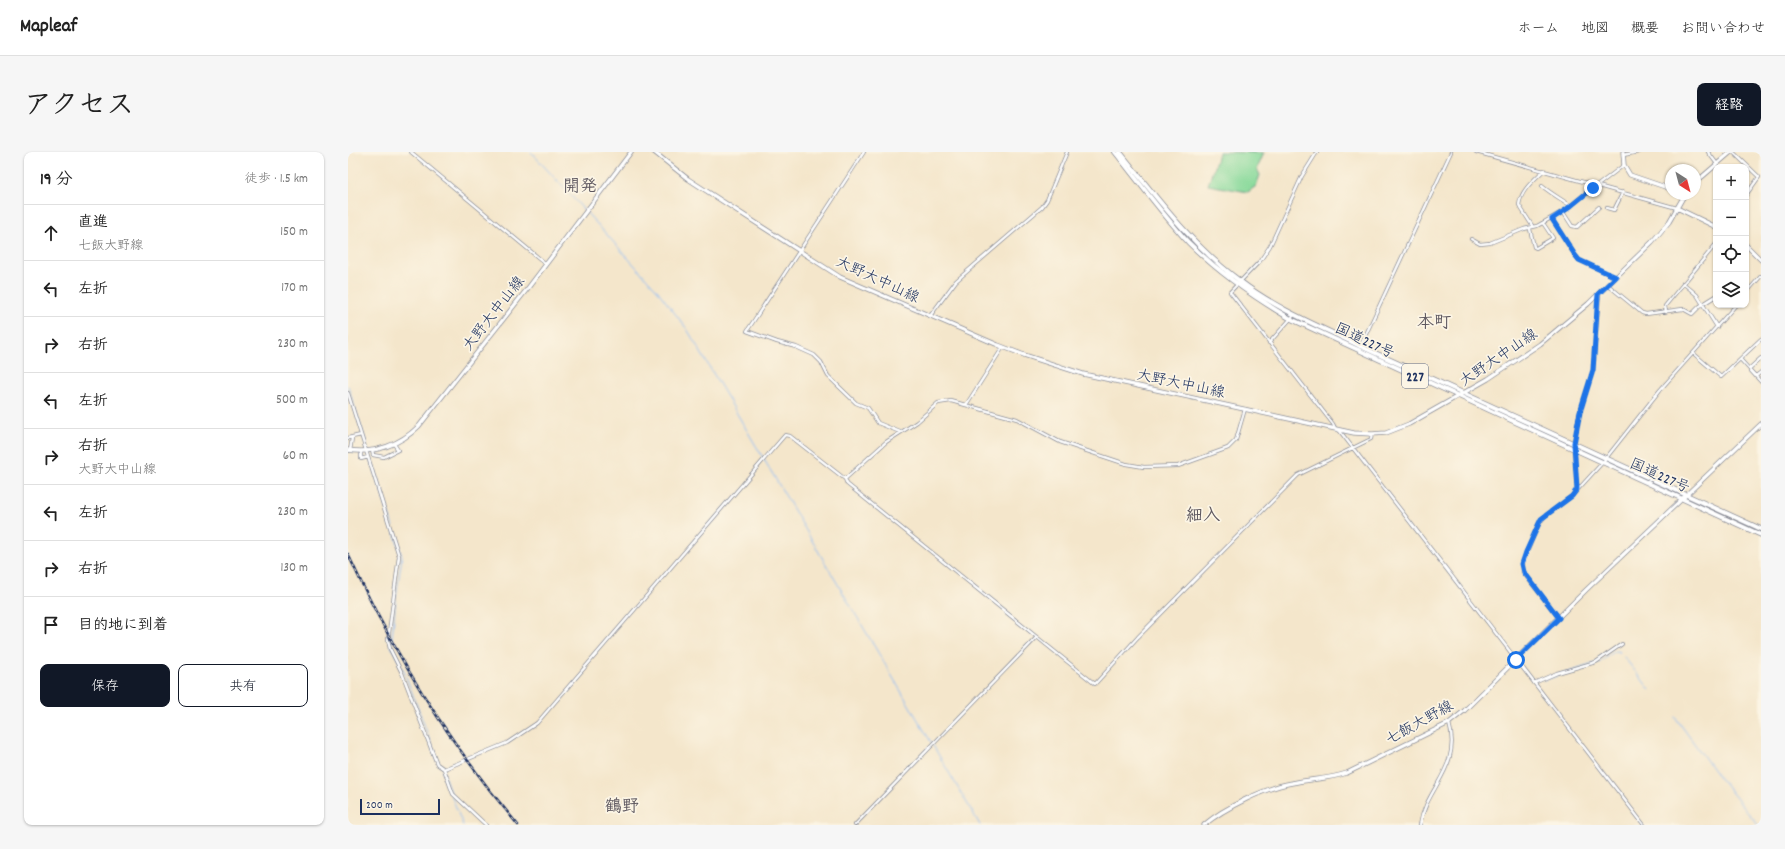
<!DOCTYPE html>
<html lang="ja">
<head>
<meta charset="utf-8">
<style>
  :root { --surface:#fff; --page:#f6f6f6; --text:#222; --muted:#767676; --line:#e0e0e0; --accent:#111827 }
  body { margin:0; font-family:Dekko,"Klee One",sans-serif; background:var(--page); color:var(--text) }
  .controls { position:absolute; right:12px; top:12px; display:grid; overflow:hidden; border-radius:8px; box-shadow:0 1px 3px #0004 }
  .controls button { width:36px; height:36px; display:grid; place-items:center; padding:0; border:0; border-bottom:1px solid var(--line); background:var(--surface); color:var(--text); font:20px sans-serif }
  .compass { position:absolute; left:1317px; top:12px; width:36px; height:36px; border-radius:50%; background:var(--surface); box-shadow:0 1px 3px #0004; rotate:144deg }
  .scale { position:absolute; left:12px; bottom:10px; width:80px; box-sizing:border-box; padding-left:4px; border:2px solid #1b2f5e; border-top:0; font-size:11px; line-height:14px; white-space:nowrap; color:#1b2f5e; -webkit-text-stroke:3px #fcf5e5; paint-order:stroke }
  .stop { position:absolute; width:12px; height:12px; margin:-9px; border:3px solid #1a73e8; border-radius:50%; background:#fff }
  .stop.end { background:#1a73e8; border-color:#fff; box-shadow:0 1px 4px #0008 }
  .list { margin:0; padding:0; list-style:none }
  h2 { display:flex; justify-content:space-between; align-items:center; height:52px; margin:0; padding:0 16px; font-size:17px }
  h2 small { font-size:13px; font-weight:400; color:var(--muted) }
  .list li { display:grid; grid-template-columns:26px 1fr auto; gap:12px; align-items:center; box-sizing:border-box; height:56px; padding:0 16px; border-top:1px solid var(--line) }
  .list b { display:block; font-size:15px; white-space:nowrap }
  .list p { margin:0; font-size:13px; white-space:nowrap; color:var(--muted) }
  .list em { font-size:13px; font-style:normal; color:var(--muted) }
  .actions { display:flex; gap:8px; padding:12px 16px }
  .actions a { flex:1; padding:9px 0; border:1px solid var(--accent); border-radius:8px; text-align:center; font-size:14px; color:var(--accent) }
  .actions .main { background:var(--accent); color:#fff }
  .icon { flex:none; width:22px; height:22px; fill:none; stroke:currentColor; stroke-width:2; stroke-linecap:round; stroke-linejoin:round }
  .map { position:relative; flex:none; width:1413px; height:673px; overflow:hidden; border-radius:8px }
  header { display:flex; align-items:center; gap:24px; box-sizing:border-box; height:56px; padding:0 20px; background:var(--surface); border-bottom:1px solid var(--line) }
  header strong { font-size:19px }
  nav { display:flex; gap:22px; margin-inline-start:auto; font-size:14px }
  .intro { display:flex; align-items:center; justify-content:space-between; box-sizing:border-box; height:96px; padding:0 24px }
  h1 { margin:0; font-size:28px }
  .button { padding:10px 18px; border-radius:8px; background:var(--accent); color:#fff; font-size:14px; font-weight:700 }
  main { display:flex; gap:24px; padding:0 24px }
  aside { flex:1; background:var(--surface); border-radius:8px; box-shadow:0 1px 3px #0004 }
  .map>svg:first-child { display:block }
  .green { fill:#87d99a; stroke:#51847c }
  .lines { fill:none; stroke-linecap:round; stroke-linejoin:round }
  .stream { stroke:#89baf5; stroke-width:1 }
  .minor-casing { stroke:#888a94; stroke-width:4 }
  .major-casing { stroke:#888a94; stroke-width:5 }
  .highway-casing { stroke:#888a94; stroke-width:5.5 }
  .minor { stroke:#fff; stroke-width:2.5 }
  .major { stroke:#fff; stroke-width:3.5 }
  .highway { stroke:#fff; stroke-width:4 }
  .rail-casing { stroke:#1b2f5e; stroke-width:2.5 }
  .rail { stroke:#fcf5e5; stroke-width:1; stroke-dasharray:3; stroke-linecap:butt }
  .route { stroke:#1a73e8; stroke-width:5 }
  .labels { text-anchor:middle; stroke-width:3.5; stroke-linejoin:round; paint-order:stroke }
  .shield { fill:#fcf5e5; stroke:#5e6a86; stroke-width:1 }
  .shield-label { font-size:14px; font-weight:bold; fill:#1b2f5e }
  .street-label { font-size:15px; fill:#1b2f5e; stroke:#fcf5e5 }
  .quarter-label { font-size:17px; font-weight:bold; fill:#5e5860; stroke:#fcf5e5 }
</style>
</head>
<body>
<header>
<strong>Mapleaf</strong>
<nav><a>ホーム</a><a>地図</a><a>概要</a><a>お問い合わせ</a></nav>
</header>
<div class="intro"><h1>アクセス</h1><a class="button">経路</a></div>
<main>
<aside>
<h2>19 分<small>徒歩 · 1.5 km</small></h2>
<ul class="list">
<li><svg class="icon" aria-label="ahead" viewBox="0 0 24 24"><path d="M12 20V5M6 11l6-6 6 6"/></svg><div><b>直進</b><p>七飯大野線</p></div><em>150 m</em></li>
<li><svg class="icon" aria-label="left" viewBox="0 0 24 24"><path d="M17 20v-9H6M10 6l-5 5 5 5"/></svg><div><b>左折</b></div><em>170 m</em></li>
<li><svg class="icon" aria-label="right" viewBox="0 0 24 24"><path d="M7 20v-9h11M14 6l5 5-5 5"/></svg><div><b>右折</b></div><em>230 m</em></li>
<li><svg class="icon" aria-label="left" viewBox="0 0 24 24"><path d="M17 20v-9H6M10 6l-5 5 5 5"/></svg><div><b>左折</b></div><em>500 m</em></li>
<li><svg class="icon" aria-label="right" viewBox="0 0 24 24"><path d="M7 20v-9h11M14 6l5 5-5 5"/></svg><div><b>右折</b><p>大野大中山線</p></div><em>60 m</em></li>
<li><svg class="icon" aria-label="left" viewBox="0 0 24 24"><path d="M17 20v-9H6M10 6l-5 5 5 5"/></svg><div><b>左折</b></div><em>230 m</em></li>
<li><svg class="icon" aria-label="right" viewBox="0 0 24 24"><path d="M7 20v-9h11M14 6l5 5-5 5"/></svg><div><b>右折</b></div><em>130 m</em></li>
<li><svg class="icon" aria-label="arrive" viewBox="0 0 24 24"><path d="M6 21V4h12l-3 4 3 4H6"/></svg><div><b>目的地に到着</b></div></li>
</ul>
<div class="actions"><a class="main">保存</a><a>共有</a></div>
</aside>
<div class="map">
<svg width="1413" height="673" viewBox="0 0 1413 673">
  <rect width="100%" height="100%" fill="#fcf5e5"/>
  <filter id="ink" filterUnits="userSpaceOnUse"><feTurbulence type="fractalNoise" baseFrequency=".025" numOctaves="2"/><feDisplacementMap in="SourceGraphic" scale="8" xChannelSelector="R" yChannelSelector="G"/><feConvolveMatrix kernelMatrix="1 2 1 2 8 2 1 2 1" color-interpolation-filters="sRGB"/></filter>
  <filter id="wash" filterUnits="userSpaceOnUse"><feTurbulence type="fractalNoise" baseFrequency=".012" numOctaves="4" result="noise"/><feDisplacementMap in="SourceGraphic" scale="16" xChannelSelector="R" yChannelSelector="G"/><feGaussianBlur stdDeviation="0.9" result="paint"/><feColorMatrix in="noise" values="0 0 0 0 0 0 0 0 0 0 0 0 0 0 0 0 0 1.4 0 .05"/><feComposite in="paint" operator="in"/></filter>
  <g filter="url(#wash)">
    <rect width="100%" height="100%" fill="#f4e6cb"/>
    <!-- green -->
    <path class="green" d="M871,0L916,1L909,17L912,23L908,34L900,40L860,33Z"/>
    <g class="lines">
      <!-- stream -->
      <path class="stream" d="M183,0L237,59
        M239,61L309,138L339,177L632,673
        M0,234L19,294
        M22,304L45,375
        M46,380L54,404L48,445
        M48,447L43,494L55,517L91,612
        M1276,505L1287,519
        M1289,521L1302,538
        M1196,528L1252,510L1267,499H1270L1273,502
        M1327,565L1367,620L1410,673
        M94,618L109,658
        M110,661L115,673"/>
    </g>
  </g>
  <g filter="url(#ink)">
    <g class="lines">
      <defs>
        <path id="minor" d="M63,0L198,112
          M516,0L399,179L429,190L448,195L466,203L473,210L480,224L508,251L520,256L530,271L552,280
          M969,0L954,24L922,94L912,109L882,140L985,272L987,276
          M1128,0L1329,56
          M1360,0L1369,12
          M1385,0L1411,25L1398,43
          M1275,3L1291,0
          M1250,33L1276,13
          M1194,34C1205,43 1212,46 1223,54
          M1259,56L1266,58L1275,40
          M1215,60L1224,74L1229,75L1251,55
          M1204,67L1227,103L1231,108L1267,125
          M1185,75L1171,53C1173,38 1185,29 1196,18
          M1182,77L1186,95L1188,96L1205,86L1195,71
          M1123,87L1132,92L1142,91L1176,77L1189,74L1219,57L1247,33
          M1335,131L1349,143L1369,175
          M1260,133L1294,161L1298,162L1335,157L1344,162L1352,154L1368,144
          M1398,141L1413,124
          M1318,160L1317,154L1368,92
          M582,164L608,129L694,55L699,48L719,0
          M921,191L946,163
          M1012,195L1103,0
          M1345,201L1373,225L1413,187
          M1392,207L1413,230
          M1402,216L1413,206
          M1408,224L1413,220
          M0,241L51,404L40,488L42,497L54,521L89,612L96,617L105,642L138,673
          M618,253L655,195
          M991,278L1296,673
          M0,286L13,283
          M1226,291L1232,260L1245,218L1251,142
          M1226,296L1229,337
          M24,298L25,303L36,305L50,298L46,292
          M2,299L4,286
          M13,299V307L20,305
          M497,327L538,290L569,270L590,251L603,249L669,267L712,290L778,312L796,315L830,314L880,296L888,288L897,257
          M1211,466L1175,420V410L1190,373L1196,365L1224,344L1255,310L1312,238L1388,153
          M1186,531L1209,521L1248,510L1274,492
          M96,617L159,591L189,571L437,283L442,284L497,327L499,332L747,532L790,485L945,328L950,323L1023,287L1024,282
          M507,673L688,486
          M1072,673C1078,635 1114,616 1101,571"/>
        <path id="major" d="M306,0L340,27L492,125L650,193L676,203L735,222L1006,281L1024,282L1038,281L1061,272L1140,227L1192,192L1240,152L1304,90L1321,70L1337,42
          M1275,0L1276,13L1282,23L1323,37
          M1347,31L1383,0
          M1329,56L1368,75
          M1398,93L1413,108
          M0,298C27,302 52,293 71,274L180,136L283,0
          M856,673C876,656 919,635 944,631C963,627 981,627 999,621L1101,571L1116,559L1238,438L1413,272"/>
        <path id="highway" d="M767,0C791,30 814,62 840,90C871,121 905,145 943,167L1413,383
          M772,0C809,46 844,94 892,129C928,157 971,174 1012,194L1413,377"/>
      </defs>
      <!-- minor casing -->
      <use href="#minor" class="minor-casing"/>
      <!-- major casing -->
      <use href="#major" class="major-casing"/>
      <!-- highway casing -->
      <use href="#highway" class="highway-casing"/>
      <!-- minor -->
      <use href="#minor" class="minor"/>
      <!-- major -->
      <use href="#major" class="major"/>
      <!-- highway -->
      <use href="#highway" class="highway"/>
      <defs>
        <path id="rail" d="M0,402C44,499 101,591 170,673"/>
      </defs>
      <!-- rail casing -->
      <use href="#rail" class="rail-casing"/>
      <!-- rail -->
      <use href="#rail" class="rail"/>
    </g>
  </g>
  <g class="lines" filter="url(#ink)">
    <!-- route -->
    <path class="route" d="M1168,508L1211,466L1176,420L1174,412L1178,400L1193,367L1224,344L1229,337L1226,291L1232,260L1245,218L1250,142L1268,125L1231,108L1227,103L1204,67L1219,57L1245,36"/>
  </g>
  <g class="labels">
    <!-- shield labels -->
    <rect class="shield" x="1054" y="212" width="26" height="24" rx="3"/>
    <g class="shield-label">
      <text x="1067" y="229">227</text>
    </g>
    <!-- street labels -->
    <g class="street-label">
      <text transform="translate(530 127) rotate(25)" y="5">大野大中山線</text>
      <text transform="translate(145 161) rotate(-52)" y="5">大野大中山線</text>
      <text transform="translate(1017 188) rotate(25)" y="5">国道227号</text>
      <text transform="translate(1150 205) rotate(-34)" y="5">大野大中山線</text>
      <text transform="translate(833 231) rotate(12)" y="5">大野大中山線</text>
      <text transform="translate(1312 323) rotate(24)" y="5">国道227号</text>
      <text transform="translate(1071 570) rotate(-29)" y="5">七飯大野線</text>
    </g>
    <!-- quarter labels -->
    <g class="quarter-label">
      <text x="232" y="39">開発</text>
      <text x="1086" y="175">本町</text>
      <text x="855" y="368">細入</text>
      <text x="274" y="659">鶴野</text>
    </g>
  </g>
</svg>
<div class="controls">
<button>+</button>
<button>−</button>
<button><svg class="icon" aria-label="locate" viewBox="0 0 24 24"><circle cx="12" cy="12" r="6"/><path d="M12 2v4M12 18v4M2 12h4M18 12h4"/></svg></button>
<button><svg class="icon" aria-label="layers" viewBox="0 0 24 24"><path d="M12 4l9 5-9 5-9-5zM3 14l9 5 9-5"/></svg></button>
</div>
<svg class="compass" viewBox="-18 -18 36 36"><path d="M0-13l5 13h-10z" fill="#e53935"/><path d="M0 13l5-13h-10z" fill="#767676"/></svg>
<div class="scale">200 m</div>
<div class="stop" style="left:1168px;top:508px"></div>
<div class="stop end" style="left:1245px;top:36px"></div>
</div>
</main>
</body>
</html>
